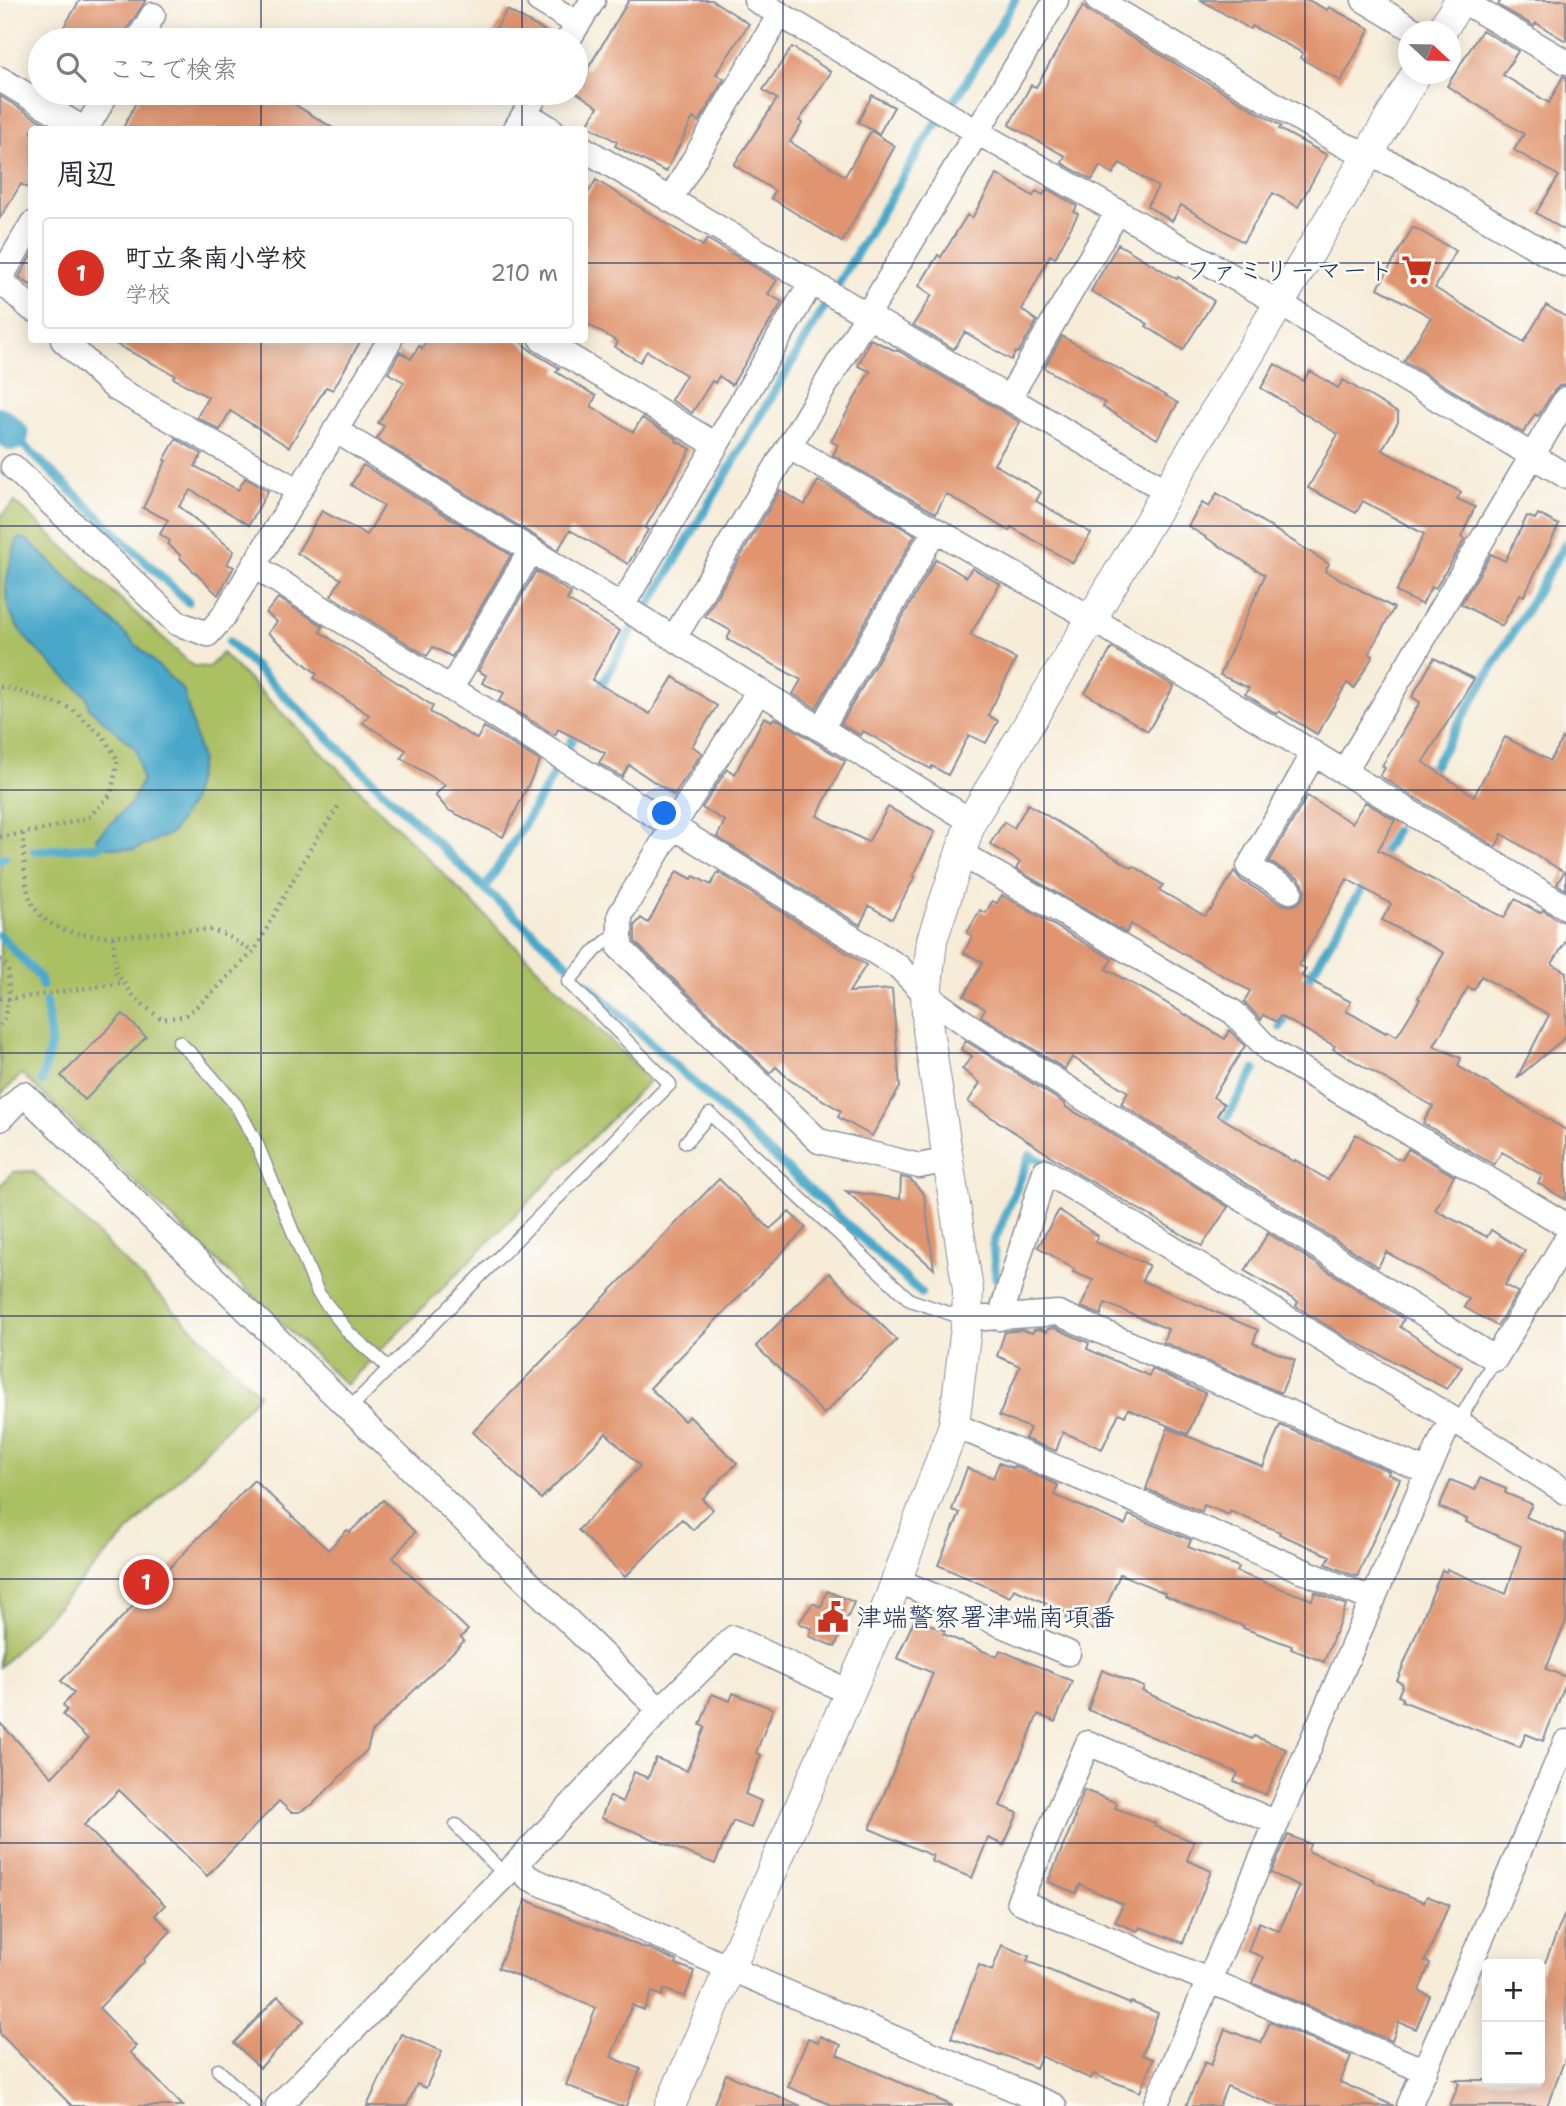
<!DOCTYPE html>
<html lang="ja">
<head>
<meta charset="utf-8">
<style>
  :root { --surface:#fff; --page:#f2f2f3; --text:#2b2b33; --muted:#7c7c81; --line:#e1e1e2; --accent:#d93025 }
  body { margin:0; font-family:"Shantell Sans","Klee One",sans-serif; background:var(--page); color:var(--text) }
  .controls { position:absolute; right:21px; bottom:21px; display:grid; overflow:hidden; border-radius:7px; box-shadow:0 4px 18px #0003 }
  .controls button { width:63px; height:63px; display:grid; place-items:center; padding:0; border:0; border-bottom:2px solid var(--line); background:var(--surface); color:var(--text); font:35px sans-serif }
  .compass { position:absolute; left:1398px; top:21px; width:63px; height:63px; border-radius:50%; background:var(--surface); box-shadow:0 4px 18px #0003; rotate:112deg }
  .you { position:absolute; left:665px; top:814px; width:24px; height:24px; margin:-18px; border:5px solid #fff; border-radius:50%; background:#1a73e8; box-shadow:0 0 0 10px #1a73e833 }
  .badge { display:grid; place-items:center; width:46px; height:46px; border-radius:50%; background:var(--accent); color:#fff; font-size:23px; font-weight:700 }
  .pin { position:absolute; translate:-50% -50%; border:4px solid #fff; box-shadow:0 2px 7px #0006 }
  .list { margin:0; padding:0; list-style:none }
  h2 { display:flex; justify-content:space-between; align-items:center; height:91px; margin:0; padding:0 28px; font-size:30px }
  h2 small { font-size:23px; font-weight:400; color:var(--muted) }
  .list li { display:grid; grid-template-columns:46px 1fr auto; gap:21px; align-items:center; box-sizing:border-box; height:112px; margin:0 14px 14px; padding:0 14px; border:2px solid var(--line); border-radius:7px }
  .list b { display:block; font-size:26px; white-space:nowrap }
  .list p { margin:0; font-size:23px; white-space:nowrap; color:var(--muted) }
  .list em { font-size:23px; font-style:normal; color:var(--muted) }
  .icon { flex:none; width:38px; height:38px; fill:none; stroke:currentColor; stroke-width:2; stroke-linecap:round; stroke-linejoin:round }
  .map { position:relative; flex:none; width:1566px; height:2106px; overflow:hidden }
  .search { position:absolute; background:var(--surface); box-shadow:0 4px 18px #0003; left:28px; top:28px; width:560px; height:77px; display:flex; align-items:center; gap:18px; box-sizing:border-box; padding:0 24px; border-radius:38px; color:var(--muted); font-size:26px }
  .panel { position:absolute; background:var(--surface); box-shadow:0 4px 18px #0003; left:28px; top:126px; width:560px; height:217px; border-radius:7px }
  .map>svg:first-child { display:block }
  .green { fill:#abbf63; stroke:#637760; stroke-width:2 }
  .water { fill:#4aa8c9; stroke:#326c94; stroke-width:2 }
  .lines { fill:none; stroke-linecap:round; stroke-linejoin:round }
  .stream { stroke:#4aa8c9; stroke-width:9 }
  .canal { stroke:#4aa8c9; stroke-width:32 }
  .building { fill:#e0956f; fill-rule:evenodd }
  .service-casing { stroke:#888e9b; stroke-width:15 }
  .minor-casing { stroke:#888e9b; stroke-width:27 }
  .tertiary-casing { stroke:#888e9b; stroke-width:32 }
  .path { stroke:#888e9b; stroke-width:4.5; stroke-dasharray:2 5; stroke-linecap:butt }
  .service { stroke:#fff; stroke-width:12 }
  .minor { stroke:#fff; stroke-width:24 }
  .tertiary { stroke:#fff; stroke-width:30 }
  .grid { fill:none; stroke:#1b2f5e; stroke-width:2; stroke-opacity:0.55 }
  .labels { text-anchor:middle; stroke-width:5; stroke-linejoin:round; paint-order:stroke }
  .poi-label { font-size:26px; fill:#1b2f5e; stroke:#fdfcf7; text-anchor:end }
</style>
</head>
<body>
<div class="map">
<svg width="1566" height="2106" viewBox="0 0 1566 2106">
  <rect width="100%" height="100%" fill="#fdfcf7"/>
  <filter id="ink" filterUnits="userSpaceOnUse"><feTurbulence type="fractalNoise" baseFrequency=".0143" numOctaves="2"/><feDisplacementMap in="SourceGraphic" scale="14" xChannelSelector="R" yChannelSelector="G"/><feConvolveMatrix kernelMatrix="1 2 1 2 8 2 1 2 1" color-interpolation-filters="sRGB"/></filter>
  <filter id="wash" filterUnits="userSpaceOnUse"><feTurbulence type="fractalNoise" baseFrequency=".00686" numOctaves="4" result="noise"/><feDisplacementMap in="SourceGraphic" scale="28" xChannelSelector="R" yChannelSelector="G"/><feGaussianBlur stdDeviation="1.57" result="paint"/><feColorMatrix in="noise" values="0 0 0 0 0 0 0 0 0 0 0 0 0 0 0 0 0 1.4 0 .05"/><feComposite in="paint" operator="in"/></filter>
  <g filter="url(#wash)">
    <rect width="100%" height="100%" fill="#f6ecd8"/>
    <!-- green -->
    <path class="green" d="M15,502L193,666L209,667L222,653L650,1080L346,1385L22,1074L0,1095V517Z
      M33,1171L259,1394L0,1667V1186L13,1172Z"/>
    <!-- water -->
    <path class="water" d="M18,538L28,540L184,691L201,760L191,802L172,833L134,850L101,846L96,838L132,802L142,780L136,749L89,708L87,697C60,669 6,634 6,591C6,574 13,554 18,538Z"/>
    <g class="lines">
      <!-- stream -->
      <path class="stream" d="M13,435L188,602
        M229,642L485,889L569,965
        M597,694L630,633L656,594L823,309L932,129L959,94L1015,0
        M1426,779L1566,543
        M34,851L101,846
        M0,860L5,857
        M1377,863L1395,831
        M485,889L546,788L579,727
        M0,935L40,978L42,986
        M585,982L921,1293
        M1302,989L1368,878
        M1280,1027L1290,1010
        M42,1082L51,1043L46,1002
        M1220,1129L1255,1070
        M996,1278L993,1244L1030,1155L1050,1166"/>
      <!-- canal -->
      <path class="canal" d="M0,423L13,435"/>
    </g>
    <g id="blocks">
      <!-- building -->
      <path class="building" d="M80,0H146L125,32L123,40H56Z
        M629,0H712L749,24L716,74L724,79L699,122L693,118L666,172L615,146L617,142L587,125L598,107L576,92V63L587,70Z
        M1201,0H1308L1327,10L1329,7L1370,29L1341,81L1300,58L1303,53L1252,26L1250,29Z
        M1497,0H1566V41L1536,23L1534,26L1498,5L1500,2Z
        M1083,6L1090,13L1281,126L1279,129L1327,155L1298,207L1273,193L1243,242L1181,205L1172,221L1147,206L1158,187L1120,163L1113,174L1100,166L1092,180L1062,163L1065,156L1009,125L1031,85L1036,87Z
        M507,10L554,36L553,40H489Z
        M1482,30L1518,51L1503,75L1549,103L1563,76L1566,77V231L1536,213L1559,176L1514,150L1524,134L1447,86Z
        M792,47L831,72L799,121L802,123L790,142L845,176L871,131L895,146L842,242L771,198L775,191L734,165L777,99L763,90Z
        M52,93H77L71,104Z
        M141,93H276L336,130H122Z
        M872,95L894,107L879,134L858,122Z
        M0,96L55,130H32V190L21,184L0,218Z
        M997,174L1033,196L1036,191L1043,195L1047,189L1077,206L1074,212L1078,214L1055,258L1050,255L1022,310L1037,321L1018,353L1016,352L1011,360L965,332L954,349L913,325L932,295L919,286L938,255L941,257L967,215L972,218Z
        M596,180L703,246L707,239L777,280L768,294L782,302L732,385L719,376L715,383L712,381L692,413L671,400L686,375L647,351L640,362L615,347L618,342L584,322V200Z
        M1413,227L1456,251L1435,288L1524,342L1546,305L1566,317V384L1559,386L1554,391L1538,416L1535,414L1523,433L1404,361L1431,317L1378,288Z
        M1118,244L1177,279L1178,277L1214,301L1183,350L1146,326L1148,324L1091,291Z
        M32,254V286L19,277Z
        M1062,336L1178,403L1157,439L1103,407L1105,403L1044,368Z
        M870,339L896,351L897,350L1020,422L994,464L1041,492L1036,501L1091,533L1073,563L1011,527L1009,531L946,494L936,513L833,455L838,445L831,441L870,371L858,366Z
        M108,340H361L333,390L326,387L289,447L230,411L220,430L197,417L208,397L173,378L175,375Z
        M427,340H518L534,353L559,368L556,372L596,396L591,406L633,432L642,418L677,439L676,441L691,449L645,528L648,530L628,564L570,530L558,550L377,439L384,426L378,423L404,382L388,373L400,352L411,359L419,346L422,348Z
        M1275,364L1303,381L1310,371L1338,388L1343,380L1398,413V422L1382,450L1461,492L1457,499L1475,507L1461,537L1465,539L1435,589L1431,587L1422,605L1396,592L1424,534L1363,501L1356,513L1308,488L1338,434L1261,388Z
        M176,439L202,454L195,466L238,490L245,478L268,491L249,525L191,490L179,506L234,551L227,564L234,567L218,595L180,558V555L168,544L170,541L160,534L168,520L143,508L166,461L164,460Z
        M363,465L511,555L452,657L433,647L427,656L331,596L341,579L297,553L322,511L367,535L384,506L351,485Z
        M818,481L915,535L816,708L793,694L801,680L727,639L731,631L705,616L780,490L805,505Z
        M1217,493L1329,564L1325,571L1394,608L1369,653L1373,656L1354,688L1347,683L1317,734L1279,711L1277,714L1245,694L1249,688L1220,675L1265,575L1188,526L1202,503L1209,507Z
        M1538,514L1559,525L1524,596L1520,594L1502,626L1461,604L1491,554L1505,561L1527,516L1535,519Z
        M936,559L966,577L972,568L1000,584L970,635L1016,659L988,715L998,721L986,743L969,735L948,775L932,766L931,769L863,731L860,735L841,724Z
        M536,571L571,593L567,600L620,631L592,680L650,714L673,677L717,706L692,746L702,753L674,795L629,765L622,777L599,763L605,753L558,729L555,735L499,701L504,693L482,683L486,675L478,671Z
        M278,598L323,626L320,632L433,706L430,712L477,739L484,727L540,761L503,837L448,810L435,795L445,785L401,758L406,750L363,723L369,715L314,678L317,674L268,633L277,622L266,613Z
        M1112,648L1174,686L1148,731L1085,693Z
        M1434,658L1474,679L1423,762L1474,796L1505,737L1550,761L1566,733V890L1557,884L1564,872L1502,834L1496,847L1380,776L1385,768L1382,766L1420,702L1412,697Z
        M764,717L772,721L774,718L779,720L845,761L817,816L868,842L888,807L935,832L913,876L915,877L892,919L869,906L860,925L717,837L725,821L702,808L727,769L735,774Z
        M1307,796L1352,823L1365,802L1395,820L1378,850L1504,918L1515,899L1538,912H1541L1543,910L1558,920L1566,922V941L1552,964L1566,972V1033L1562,1040L1517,1078L1549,1015L1481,976L1474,990L1468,987L1434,1046L1461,1058L1458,1066L1566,1130V1200L1538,1183L1542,1175L1502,1152L1494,1165L1423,1123L1433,1106L1333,1049L1335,1046L1280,1016L1277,1022L1263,1015L1261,1020L1244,1002L1250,991L1136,927L1131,924L1126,933L1016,869L1020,862L990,844L1004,822L1014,828L1028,804L1132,868L1134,866L1163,885L1159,890L1205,916L1210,909L1211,910L1234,871L1241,880L1282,904L1291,906L1297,904L1302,899L1305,892L1303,884L1298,878L1269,862ZM1347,879L1391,904L1382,920L1444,953L1418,998L1420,999L1397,1036L1387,1031L1386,1033L1346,1011L1351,1002L1302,976L1306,969L1299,965Z
        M677,871L692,879L694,876L711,885L718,872L866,965L849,992L892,989L900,1087L872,1136L838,1117L841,1111L790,1080L776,1067L770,1073L635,942V925L641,918L648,923Z
        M1002,895L1112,959L1106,969L1155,996L1225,1039L1229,1030L1245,1046L1213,1097L1224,1104L1217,1115L1294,1162L1295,1160L1328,1180L1356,1134L1397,1159L1398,1158L1402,1160L1408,1149L1454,1176L1435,1210L1487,1237L1491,1230L1525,1251L1505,1285L1518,1292L1497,1326L1464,1307L1469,1299L1386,1252L1378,1267L1121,1104L1128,1092L1072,1057L1065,1069L981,1016L985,1009L964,996L983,962L964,953L972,936L967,933L980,910L986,913L992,901L997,903Z
        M123,1014L146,1037L85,1100L61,1076Z
        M966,1041L1065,1104L1066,1107L1106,1130L1228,1207L1202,1246L1080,1175L968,1102L980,1083L962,1069L972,1056L961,1049Z
        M901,1177L910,1179L924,1194L934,1269L846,1191L900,1199Z
        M719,1179L770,1229L789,1212L806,1228L650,1388L684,1421L689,1416L737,1463L702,1499L713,1509L693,1530L682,1519L625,1577L578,1530L640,1466L606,1433L541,1499L473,1432Z
        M1059,1210L1098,1236L1095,1242L1149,1265L1142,1281L1258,1330L1253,1343L1295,1360L1281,1393L1163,1342L1168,1329L1105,1303L1101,1315L1081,1307L1093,1280L1073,1272L1074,1269L1038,1247Z
        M1268,1233L1404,1319L1400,1327L1462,1367L1447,1389L1349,1339L1296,1306L1298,1302L1245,1271Z
        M829,1273L897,1340L824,1414L756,1346Z
        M1055,1328L1089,1343L1087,1349L1149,1376L1152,1369L1205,1393L1188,1434L1128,1409L1125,1416L1119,1413L1102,1449L1063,1432L1056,1451L1025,1439L1030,1428L999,1416L1020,1366L997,1356L1005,1332L1022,1330L1032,1333L1034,1330L1040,1329L1047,1332L1048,1329Z
        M1280,1425L1389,1471L1388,1474L1400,1479L1357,1577L1326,1564L1330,1556L1279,1534L1280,1532L1230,1511L1229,1515L1204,1505L1202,1512L1146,1489L1168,1428L1263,1467Z
        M999,1463L1013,1468L1014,1466L1058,1485L1054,1495L1125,1525L1129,1515L1191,1540L1188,1547L1239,1567L1237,1572L1312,1600L1315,1592L1346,1605L1324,1662L1291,1649L1292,1646L1243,1628L1244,1626L1184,1604L1164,1595L1165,1593L1120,1574L1096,1631L1066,1618L1068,1613L1014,1589L1010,1597L938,1565L960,1513L952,1510L967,1468L993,1478Z
        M1480,1478L1506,1489L1505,1493L1532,1504L1526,1517L1566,1534V1621L1546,1669L1566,1677V1683L1543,1741L1526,1734L1520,1747L1402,1701L1403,1698L1398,1696L1403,1684L1397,1681L1442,1570L1446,1572L1447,1569L1506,1594L1521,1546L1466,1522L1467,1519L1439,1507L1451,1480L1475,1490Z
        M254,1480L328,1550L347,1530L350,1532L383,1500L415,1532L393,1558L468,1630L461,1637L464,1641L372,1732L367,1750L313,1804L299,1812H291L279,1801L207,1876L119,1790L84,1825L165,1905L155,1915L171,1931L144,1959L145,1961L99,2008L136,2046L130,2052L183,2106H72L0,2034V1723L52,1777L88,1739L63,1715L67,1710L63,1705L74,1693L61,1681Z
        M827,1591L854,1602L835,1647L809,1636L812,1629L799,1623L813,1603L821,1607Z
        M915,1618L945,1631L943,1634L997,1657L1000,1650L1072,1681L1055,1722L1038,1714L1000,1806L1018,1813L1004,1845L988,1838L972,1878L931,1861L933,1856L870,1829L933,1673L897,1658Z
        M1102,1670L1144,1687L1142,1691L1185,1710L1252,1739L1254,1736L1286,1749L1266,1795L1234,1781L1238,1773L1088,1710Z
        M733,1693L773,1709L756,1753L761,1755L745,1794L761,1801L751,1828L733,1821L715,1864L601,1818L610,1796L622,1802L634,1772L648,1778L656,1758L687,1771L705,1727L700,1725L712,1694L730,1701Z
        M1084,1790L1117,1803L1115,1808L1155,1823L1154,1826L1194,1842L1187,1860L1211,1871L1183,1943L1140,1927L1138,1931L1115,1922L1123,1904L1080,1884L1076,1893L1048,1882L1075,1818H1074Z
        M1288,1835L1310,1844L1308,1850L1310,1852L1375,1880L1374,1882L1424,1902L1427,1896L1449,1905L1425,1961L1430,1963L1419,1991L1430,1996L1416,2029L1399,2022L1392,2041L1252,1983L1263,1957L1248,1951L1259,1922L1279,1931L1300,1886L1271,1873Z
        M526,1900L647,1949L648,1948L677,1961L676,1964L694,1971L685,1997L664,1989L662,1996L652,1992L644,2010L632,2005L611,2057L640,2069L626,2106H618L566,2085L596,2008L498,1968Z
        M1565,1913L1566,2056L1547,2106H1450L1459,2083L1454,2080H1540V1975Z
        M1002,1945L1029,1956L1027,1961L1130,2004L1131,2002L1158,2013L1142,2055L1153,2059L1140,2092L1093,2074L1091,2079L1041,2056L1036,2068L1001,2054L1000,2056L951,2038L979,1965L992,1971Z
        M278,1996L304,2021L260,2068L234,2043Z
        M1270,2022L1351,2056L1340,2082L1394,2106H1277L1227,2086L1219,2106H1186L1205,2062L1211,2065L1225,2029L1261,2043Z
        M401,2034L442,2051L426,2088L417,2084L407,2106H367Z
        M820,2036L841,2045L837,2055L953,2106H834L788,2087L808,2038L818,2042Z
        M726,2074L801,2106H713Z"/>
    </g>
  </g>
  <g filter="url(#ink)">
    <use href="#blocks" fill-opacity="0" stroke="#888e9b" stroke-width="2"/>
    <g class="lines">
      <defs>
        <path id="service" d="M179,1042L197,1060L236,1105L257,1144L318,1293L349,1333L389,1368
          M686,1142L710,1114L910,1300L966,1319
          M349,1409L670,1084L568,982L596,950L620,930
          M1454,1423L1464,1412L1495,1359
          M456,1825L505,1875
          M218,2070L256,2106"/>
        <path id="minor" d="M539,0L578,24
          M756,0L977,132L1279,303L1566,476
          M1098,0L1340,143L1399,167L1566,265
          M1364,0L1417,32
          M1461,0L1566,62
          M138,40L153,15
          M568,40L593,0
          M0,79L85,130
          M525,113L552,130
          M86,129L107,93
          M515,130L537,93
          M584,149L1167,491
          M670,200L780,14
          M0,279L32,224
          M0,280L32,309
          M63,340L115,388L299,491
          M542,340L716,445
          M1009,398L1118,211
          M335,430L971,821
          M789,447L1091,618L1566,907
          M13,467L177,623L208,634L223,617L390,340
          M254,566L899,967L926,995L968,1025L1495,1359L1566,1240
          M622,606L811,283
          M674,638L1056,0
          M451,688L531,550
          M759,691L673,826L620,915V948L819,1141L919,1166L948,1160
          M821,729L935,530
          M1344,772L1566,399
          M960,853L1233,1012L1269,1050L1566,1225
          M1290,891L1249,867L1314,753
          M0,1119L24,1094L660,1710
          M985,1318L1058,1313L1428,1472
          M1000,1318L1045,1171L1456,1421L1566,1492
          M954,1425L1373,1600
          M896,1580L1068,1653
          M1277,1823L1088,1743L1019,1901L1425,2071
          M515,1865L529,1878L729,1968L1054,2106
          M278,2106L515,1865L660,1710L733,1638L849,1692
          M1155,2106L1444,1434
          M1409,2106L1566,1742"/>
        <path id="tertiary" d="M1441,32L1460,0
          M670,2106L886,1609L954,1425L967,1319L968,1290L928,1030L926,995L932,940L971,821L1416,74"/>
      </defs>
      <!-- service casing -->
      <use href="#service" class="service-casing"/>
      <!-- minor casing -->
      <use href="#minor" class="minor-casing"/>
      <!-- tertiary casing -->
      <use href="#tertiary" class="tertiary-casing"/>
      <!-- path -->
      <path class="path" d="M0,687L9,688L71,708L103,736L118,760L111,794L89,817L48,829L0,837
        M23,834C25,857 22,889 35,908C66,956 163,927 209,930C220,930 242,945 252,951
        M113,937L116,973L136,999L161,1019L185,1016L210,995L255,950L309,851L339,805
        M0,959L8,967L9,999L3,1022L0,1025
        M0,998L9,999L123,983"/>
      <!-- service -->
      <use href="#service" class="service"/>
      <!-- minor -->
      <use href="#minor" class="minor"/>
      <!-- tertiary -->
      <use href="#tertiary" class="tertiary"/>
    </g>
  </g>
  <!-- grid -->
  <path class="grid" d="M261,0V40M522,0V40M783,0V2106M1044,0V2106M1305,0V2106M261,93V130M522,93V130M0,263H32M584,263H1566M261,340V2106M522,340V2106M0,526H1566M0,790H1566M0,1053H1566M0,1316H1566M0,1579H1566M0,1843H1566"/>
  <!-- icons -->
  <defs>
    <symbol id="supermarket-bare" viewBox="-9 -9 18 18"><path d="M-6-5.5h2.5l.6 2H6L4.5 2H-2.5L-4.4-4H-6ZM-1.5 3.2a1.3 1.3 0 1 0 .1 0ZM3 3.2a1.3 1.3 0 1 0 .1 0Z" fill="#c8321e" stroke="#fdfcf7" stroke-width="2.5" paint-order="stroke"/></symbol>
    <symbol id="civic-bare" viewBox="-9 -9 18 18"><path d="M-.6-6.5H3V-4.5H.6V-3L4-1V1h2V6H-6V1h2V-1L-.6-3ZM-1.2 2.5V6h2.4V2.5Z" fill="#c8321e" stroke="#fdfcf7" stroke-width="2.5" paint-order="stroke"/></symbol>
  </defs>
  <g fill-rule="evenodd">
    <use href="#supermarket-bare" x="1395" y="248" width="44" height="44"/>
    <use href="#civic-bare" x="811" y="1595" width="44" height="44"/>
  </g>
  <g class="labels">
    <!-- poi labels -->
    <g class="poi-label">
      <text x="1394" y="279">ファミリーマート</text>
      <text x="856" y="1626" text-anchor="start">津端警察署津端南項番</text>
    </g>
  </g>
</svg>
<div class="controls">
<button>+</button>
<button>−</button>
</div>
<svg class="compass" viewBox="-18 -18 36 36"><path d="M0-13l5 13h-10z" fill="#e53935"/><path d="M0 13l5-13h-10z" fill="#7c7c81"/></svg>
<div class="you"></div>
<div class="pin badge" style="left:146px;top:1582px">1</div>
<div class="search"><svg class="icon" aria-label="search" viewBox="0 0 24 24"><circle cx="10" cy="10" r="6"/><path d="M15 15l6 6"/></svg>ここで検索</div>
<section class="panel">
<h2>周辺<small></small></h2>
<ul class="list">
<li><span class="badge">1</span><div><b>町立条南小学校</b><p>学校</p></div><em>210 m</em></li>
</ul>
</section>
</div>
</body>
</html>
